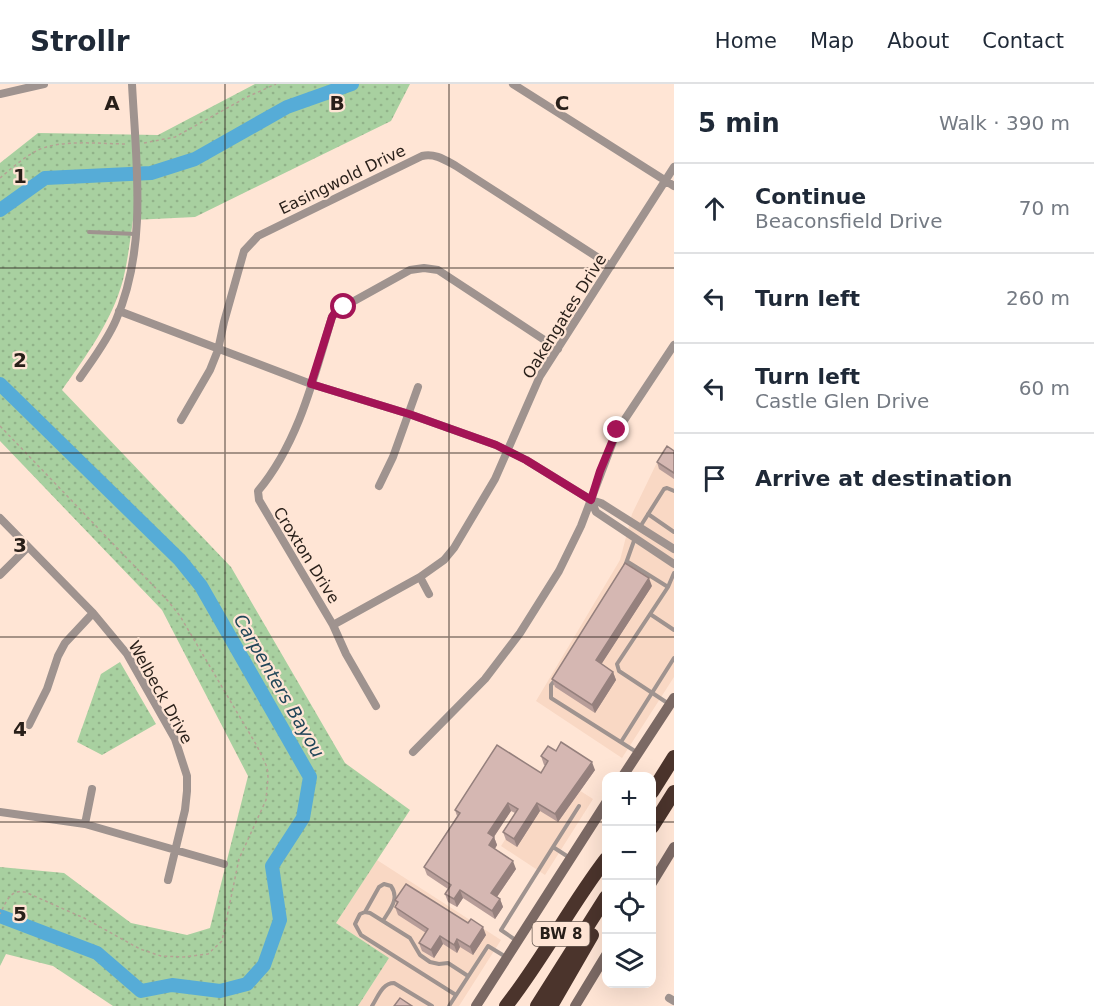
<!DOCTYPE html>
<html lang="en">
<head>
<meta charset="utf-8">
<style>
  :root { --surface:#fff; --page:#f6f6f7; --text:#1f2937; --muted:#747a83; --line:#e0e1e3 }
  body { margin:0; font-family:"DejaVu Sans",sans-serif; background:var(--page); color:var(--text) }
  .controls { position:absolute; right:18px; bottom:18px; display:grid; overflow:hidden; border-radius:12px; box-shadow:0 6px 24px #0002 }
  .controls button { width:54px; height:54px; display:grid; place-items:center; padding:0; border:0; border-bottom:2px solid var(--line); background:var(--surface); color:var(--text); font:30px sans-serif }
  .stop { position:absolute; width:18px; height:18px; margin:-14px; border:4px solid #a41456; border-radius:50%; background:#fff }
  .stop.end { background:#a41456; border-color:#fff; box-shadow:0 2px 6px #0008 }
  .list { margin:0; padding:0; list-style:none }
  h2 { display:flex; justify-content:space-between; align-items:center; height:78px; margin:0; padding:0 24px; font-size:26px }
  h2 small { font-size:20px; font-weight:400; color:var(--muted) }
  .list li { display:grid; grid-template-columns:39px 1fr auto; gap:18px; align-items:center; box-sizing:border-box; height:90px; padding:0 24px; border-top:2px solid var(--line) }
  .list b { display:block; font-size:22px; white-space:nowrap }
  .list p { margin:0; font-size:20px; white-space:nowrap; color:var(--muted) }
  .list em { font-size:20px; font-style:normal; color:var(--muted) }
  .icon { flex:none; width:33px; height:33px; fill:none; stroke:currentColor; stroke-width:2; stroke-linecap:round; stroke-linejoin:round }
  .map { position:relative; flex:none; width:674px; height:922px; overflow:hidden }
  header { display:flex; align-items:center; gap:36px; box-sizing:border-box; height:84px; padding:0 30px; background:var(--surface); border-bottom:2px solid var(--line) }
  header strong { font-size:28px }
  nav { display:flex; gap:33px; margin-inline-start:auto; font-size:21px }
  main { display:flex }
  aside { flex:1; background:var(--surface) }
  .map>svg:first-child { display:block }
  .built { fill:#f9d8c4 }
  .grass { fill:url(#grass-dots) }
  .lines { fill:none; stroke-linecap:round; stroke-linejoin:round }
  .river { stroke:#56acd7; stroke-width:14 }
  .path { stroke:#b5a194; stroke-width:1.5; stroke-dasharray:3 3; stroke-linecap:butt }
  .lane { stroke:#9f938f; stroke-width:4 }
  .street { stroke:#9f938f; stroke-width:8 }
  .secondary { stroke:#7b6964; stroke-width:10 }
  .highway { stroke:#4b342c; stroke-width:14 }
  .wall { fill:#b79d99 }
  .shaded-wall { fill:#95807d }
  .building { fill:#d5b7b2; stroke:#95807d; stroke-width:1.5 }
  .route { stroke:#a41456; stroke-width:8 }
  .grid { fill:none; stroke:#281f19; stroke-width:1.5; stroke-opacity:0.55 }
  .labels { text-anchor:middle; stroke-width:4.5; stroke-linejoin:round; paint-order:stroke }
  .shield { fill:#ffe5d5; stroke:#685a51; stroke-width:1.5 }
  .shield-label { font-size:15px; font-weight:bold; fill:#281f19 }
  .street-label { font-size:16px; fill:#281f19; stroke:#ffe5d5 }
  .water-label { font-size:18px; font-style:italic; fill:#214659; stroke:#ffe5d5 }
  .grid-label { font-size:20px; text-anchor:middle; font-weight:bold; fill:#281f19; stroke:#ffe5d5; stroke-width:4.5; stroke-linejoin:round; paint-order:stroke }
</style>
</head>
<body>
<header>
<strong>Strollr</strong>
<nav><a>Home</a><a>Map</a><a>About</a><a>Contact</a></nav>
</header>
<main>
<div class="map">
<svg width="674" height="922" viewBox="0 0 674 922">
  <defs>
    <pattern id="grass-dots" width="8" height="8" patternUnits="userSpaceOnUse" patternTransform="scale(1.5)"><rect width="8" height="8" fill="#a8d0a0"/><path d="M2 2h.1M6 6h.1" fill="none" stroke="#91b289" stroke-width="1.8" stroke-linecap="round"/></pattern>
  </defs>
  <rect width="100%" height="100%" fill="#ffe5d5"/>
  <!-- built -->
  <path class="built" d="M664,364L674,370V593L622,674L536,617L620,476L632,430Z
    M549,687L593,715L545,791L501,762Z
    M377,776L501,856L459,922H358L389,874L336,839Z"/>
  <!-- grass -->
  <path class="grass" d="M255,0H410L391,37L195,133L133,136C130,156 128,176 123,196C112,237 86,272 62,306L231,483L345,679L410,726L336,839L389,874L358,922H113L53,882L6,870L0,882V783L64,789L131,839L187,851L210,844L248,692L162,526L0,357V79L38,49L158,51Z
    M120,578L156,640L102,671L77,658L101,590Z"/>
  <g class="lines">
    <!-- river -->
    <path class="river" d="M0,126L45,94L151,89L195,75L287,23L352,0
      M0,300L180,476L201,502L310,693L303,734L272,782L280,836L264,881L247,900L220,907L172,901L141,907L97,869L0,832"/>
    <!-- path -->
    <path class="path" d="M144,59L175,53L247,13L276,0
      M0,94C12,84 24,73 38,66C62,55 101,60 127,60
      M0,342L168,517L180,532L257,662L267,683L268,693L266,716L239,775L222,857L208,870L184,873L161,872L140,865L84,834L25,808C10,805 6,818 0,830"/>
    <!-- lane -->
    <path class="lane" d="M89,148L136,150
      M648,430L674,448
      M640,443L664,405L667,404L674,407
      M628,478L668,503
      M625,482L635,454
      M650,530L674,546
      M555,596L551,601V614L638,669
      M669,620L619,587L617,580L668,503L674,489
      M621,658L674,574
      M553,763L579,722
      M365,828L379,803L384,800L391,802C400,815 390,825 383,837
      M517,857L501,846L553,763L570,774
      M456,911L361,851L355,840L360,830L365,828L370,829L410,854L420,871L430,878L439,880L448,879L468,892
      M372,922C378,913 382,899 394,899L432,922
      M449,922L488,862L506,873"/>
    <!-- street -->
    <path class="street" d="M513,0L674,102
      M0,10L44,0
      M119,227L311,300L409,330L496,361L526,376L591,416L601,419L674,465
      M80,294C93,275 107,257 116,236C148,162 136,78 132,0
      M181,336L210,286L218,266L224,238L244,167L258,152L422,72C435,69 445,76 456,82L611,182
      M379,402L393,373L418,303
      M591,416L596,428L674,480
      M0,434L93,529L127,570L175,655L187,692V707L185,726L168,796
      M0,491L28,463
      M420,493L429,510
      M333,541L420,493L444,476L454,464L495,395L540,292L674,83
      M376,622L346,570L333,541L259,416L258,407C299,358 314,293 332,233L336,227L410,186L424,184L438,186L558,265
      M29,641L47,605L58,572L65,559L93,529
      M413,668L485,595L520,549L559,487L581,442L617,347L674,261
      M0,728L85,740L224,780
      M85,740L92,705
      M669,914L674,917"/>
    <!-- secondary -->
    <path class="secondary" d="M623,692L674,614
      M652,799L674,763
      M476,922L606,719
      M575,922L606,871"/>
    <!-- highway -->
    <path class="highway" d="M652,708L674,673
      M652,743L674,708
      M506,922C543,875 570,822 606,775
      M537,922L606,813
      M551,922L592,851"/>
  </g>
  <!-- wall -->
  <path class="wall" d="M674,367V395L659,385L657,378Z
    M652,502L601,580L613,588L616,596L595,629L555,603L552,595Z
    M556,667L595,686L558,738L540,727L517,763L506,756L503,748L515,729L511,727L494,753L497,761L495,765L516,785L497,813L500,815L503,823L495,835L463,814L457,823L448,818L445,810L448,805L427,791L424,783L457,732L455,726L541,689L546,682L544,681L541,672Z
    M395,816L486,851L473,871L460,863L457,869L443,860L434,874L422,867L419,859L426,849L398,831L395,823L397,820Z"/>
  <!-- shaded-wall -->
  <path class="shaded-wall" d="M649,494L652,502L599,584L596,576Z
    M613,588L616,596L595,629L592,621Z
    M592,678L595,686L558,738L555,730Z
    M508,719L511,727L491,757L488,749Z
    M537,719L540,727L517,763L514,755Z
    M494,753L497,761L492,769L489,761Z
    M513,777L516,785L494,817L491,809Z
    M460,806L463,814L457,823L454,815Z
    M500,815L503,823L495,835L492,827Z
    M483,843L486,851L473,871L470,863Z
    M440,852L443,860L434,874L431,866Z
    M457,855L460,863L457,869L454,861Z"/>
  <!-- building -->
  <path class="building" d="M667,362L674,367V389L657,378Z
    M625,479L649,494L596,576L613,588L592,621L552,595Z
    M561,658L592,678L555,730L537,719L514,755L503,748L518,725L508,719L488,749L494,753L489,761L513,777L491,809L500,815L492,827L460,806L454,815L445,810L451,801L424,783L460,729L455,726L497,661L541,689L548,677L541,672L548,662L556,667Z
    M406,800L468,839L471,835L483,843L470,863L457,855L454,861L440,852L431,866L419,859L428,845L395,823L398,818L395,816Z
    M400,914L412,922H394Z"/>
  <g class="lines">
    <!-- route -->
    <path class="route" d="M344,223L336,227L332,233L311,300L409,330L496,361L526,376L591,416L600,387L617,346"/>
  </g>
  <!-- grid -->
  <path class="grid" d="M225,0V922M449,0V922M0,184H674M0,369H674M0,553H674M0,738H606M652,738H674"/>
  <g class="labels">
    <!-- shield labels -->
    <rect class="shield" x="532.5" y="838" width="57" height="24" rx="4.5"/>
    <g class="shield-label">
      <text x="561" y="855">BW 8</text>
    </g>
    <!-- street labels -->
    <g class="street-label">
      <text transform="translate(342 95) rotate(-26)" y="6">Easingwold Drive</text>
      <text transform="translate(564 232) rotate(-58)" y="6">Oakengates Drive</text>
      <text transform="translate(307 471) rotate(58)" y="6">Croxton Drive</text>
      <text transform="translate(161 608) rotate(61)" y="6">Welbeck Drive</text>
    </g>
    <!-- water labels -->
    <g class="water-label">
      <text transform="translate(279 602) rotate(60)" y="6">Carpenters Bayou</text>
    </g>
  </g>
  <g class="grid-label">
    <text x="112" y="26">A</text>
    <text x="337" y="26">B</text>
    <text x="562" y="26">C</text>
    <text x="20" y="99">1</text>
    <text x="20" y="283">2</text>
    <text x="20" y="468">3</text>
    <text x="20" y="652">4</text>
    <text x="20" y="837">5</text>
  </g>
</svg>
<div class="controls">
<button>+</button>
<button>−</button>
<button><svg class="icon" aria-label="locate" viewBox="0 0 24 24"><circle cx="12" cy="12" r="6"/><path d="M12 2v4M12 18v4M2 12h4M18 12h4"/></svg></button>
<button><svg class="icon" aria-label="layers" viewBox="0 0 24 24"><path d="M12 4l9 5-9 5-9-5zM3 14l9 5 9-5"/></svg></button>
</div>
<div class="stop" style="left:344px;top:223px"></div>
<div class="stop end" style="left:617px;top:346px"></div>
</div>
<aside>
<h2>5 min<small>Walk · 390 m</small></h2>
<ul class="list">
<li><svg class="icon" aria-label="ahead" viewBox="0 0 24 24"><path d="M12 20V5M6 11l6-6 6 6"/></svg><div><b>Continue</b><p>Beaconsfield Drive</p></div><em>70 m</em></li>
<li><svg class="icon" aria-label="left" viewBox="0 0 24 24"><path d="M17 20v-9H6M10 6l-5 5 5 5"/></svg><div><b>Turn left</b></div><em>260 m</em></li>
<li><svg class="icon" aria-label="left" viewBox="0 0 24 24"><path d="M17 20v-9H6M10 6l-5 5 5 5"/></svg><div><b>Turn left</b><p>Castle Glen Drive</p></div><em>60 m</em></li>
<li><svg class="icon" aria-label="arrive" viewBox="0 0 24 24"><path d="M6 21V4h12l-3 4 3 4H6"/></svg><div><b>Arrive at destination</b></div></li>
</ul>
</aside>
</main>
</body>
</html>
